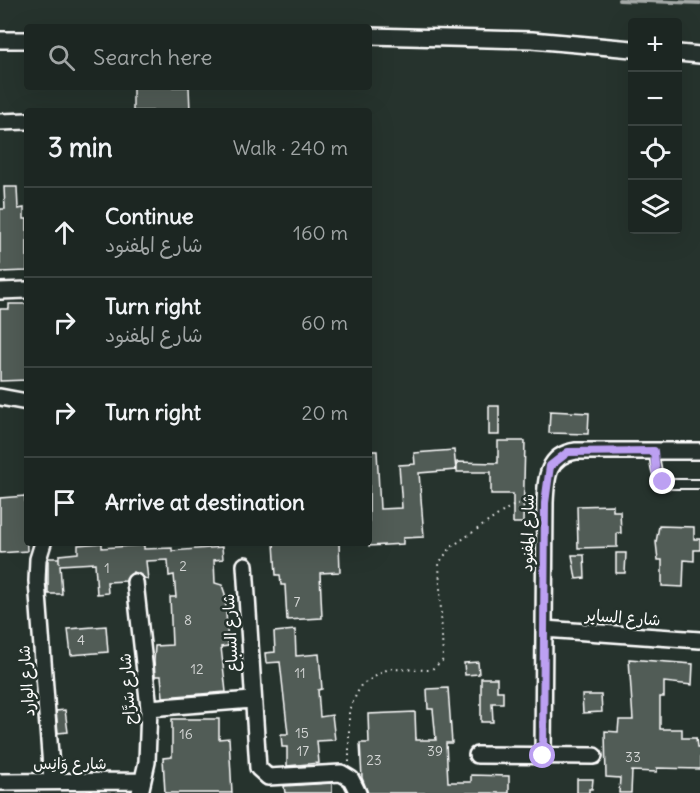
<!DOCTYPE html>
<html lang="en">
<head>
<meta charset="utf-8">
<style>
  :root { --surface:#1c2622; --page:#29322f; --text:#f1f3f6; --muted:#a0a5a5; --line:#3a4340 }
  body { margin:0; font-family:Delius,"Playpen Sans Arabic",sans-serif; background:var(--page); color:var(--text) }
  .controls { position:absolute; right:18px; top:18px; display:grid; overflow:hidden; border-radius:6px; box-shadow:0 6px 24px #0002 }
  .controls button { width:54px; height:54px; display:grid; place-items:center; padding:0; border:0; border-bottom:2px solid var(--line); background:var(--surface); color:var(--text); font:30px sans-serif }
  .stop { position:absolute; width:18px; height:18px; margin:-14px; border:4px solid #bca0f2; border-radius:50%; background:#fff }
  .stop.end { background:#bca0f2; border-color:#fff; box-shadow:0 2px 6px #0008 }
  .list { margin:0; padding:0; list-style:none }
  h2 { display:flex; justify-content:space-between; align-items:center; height:78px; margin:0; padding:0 24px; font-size:26px }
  h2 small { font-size:20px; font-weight:400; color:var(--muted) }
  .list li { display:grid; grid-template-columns:39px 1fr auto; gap:18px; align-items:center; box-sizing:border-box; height:90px; padding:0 24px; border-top:2px solid var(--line) }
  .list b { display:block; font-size:22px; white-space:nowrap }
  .list p { margin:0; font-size:20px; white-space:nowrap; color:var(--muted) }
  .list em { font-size:20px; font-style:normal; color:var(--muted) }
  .icon { flex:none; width:33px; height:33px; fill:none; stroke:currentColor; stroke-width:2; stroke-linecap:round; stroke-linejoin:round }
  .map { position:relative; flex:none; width:700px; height:793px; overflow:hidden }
  .search { position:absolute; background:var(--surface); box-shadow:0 6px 24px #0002; left:24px; top:24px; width:348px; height:66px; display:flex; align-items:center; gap:15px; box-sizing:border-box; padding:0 21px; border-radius:6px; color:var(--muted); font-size:22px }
  .panel { position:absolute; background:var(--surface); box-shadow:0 6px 24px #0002; left:24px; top:108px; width:348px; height:438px; border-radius:6px }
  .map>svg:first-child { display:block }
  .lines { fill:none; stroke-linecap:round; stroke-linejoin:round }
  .stream { stroke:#a4a9a7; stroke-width:4 }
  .building { fill:#515c57; stroke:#fff; stroke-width:1.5 }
  .lane-casing { stroke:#fff; stroke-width:12 }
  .street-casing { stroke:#fff; stroke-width:20 }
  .path { stroke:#fff; stroke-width:2; stroke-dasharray:1.5 4.5; stroke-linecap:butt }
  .lane { stroke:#26332d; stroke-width:8 }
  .street { stroke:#26332d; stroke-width:15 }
  .route { stroke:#bca0f2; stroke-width:8 }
  .labels { text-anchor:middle; stroke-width:5; stroke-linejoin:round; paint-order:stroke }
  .number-label { font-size:14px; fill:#d4d6d5 }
  .street-label { font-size:16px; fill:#fff; stroke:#26332d }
</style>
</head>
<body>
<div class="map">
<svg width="700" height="793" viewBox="0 0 700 793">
  <rect width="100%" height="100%" fill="#26332d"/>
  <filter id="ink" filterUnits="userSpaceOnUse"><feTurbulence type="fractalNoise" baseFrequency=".0167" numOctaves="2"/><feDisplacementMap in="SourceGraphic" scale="12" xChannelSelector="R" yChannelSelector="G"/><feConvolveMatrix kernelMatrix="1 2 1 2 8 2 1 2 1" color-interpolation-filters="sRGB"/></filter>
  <g filter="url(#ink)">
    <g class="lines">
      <!-- stream -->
      <path class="stream" d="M619,0L700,3"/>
    </g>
    <!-- building -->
    <path class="building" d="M133,87H189L190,111H133Z
      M4,187H17L18,209L24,208V219H27V271L0,272V209H5Z
      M9,304H27V380L0,381V309H9Z
      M489,406H499V435H489Z
      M550,411L589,413L588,434L549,433Z
      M498,441H525L523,523H513V494H491V472H457V462L498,463Z
      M454,450L456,470L419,473L424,537L403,538V544L369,546V451H377L380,509L402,508L399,465L415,464L414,453Z
      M25,496L27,551L0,553V498Z
      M613,505V511H620L621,533H617V547L578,548L577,506Z
      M659,526L694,527V539H700V550H694V561L684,560L683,587L662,586V560H658L656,542Z
      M102,543V548L144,545V549L172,548V551L222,547L223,559L214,560L215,583L222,585L225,594L228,646L221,647L226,692L163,697L161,676H155L154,661L155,646L172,645L170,597H176L174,575L169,576L168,560L146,561L148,580L133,572L126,581L107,582L108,593L97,594L95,563L60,565L62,594H48V558H59V563V555L78,553V545Z
      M274,543H339L340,572L320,573L322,618L287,620L285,585H281L280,575H276Z
      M616,553H626L625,573H616Z
      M572,555H584L585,578L576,579Z
      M106,626L108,652L71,655L68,629Z
      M295,630L296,656L319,654L322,689L318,690L320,717L332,715L335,740L317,741L319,763L287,766V747H282L281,734H288L280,662L266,663L265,653L275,652L274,632Z
      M629,659L693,664L692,685L664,682V697H660V729H682V738H696L697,748H700V769L657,768V772L632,771L631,793H619L620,778L606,777L605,731L618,732L619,720H633Z
      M478,662L479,674L465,675L464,663Z
      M481,678H497V691H503V703H492L493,722H481Z
      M448,688L452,743H446L448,782H471V775L509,776V793H368L362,778L360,743H369L368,714L415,712L416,740H436L433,709H428L427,689Z
      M582,695H601L602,712L583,713Z
      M65,710L68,732L58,733L56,711Z
      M172,719H219V739L229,738L232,793H165L163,758L172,757Z
      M577,779H593L592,789H589V793H577Z
      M332,783V793H285L284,786Z"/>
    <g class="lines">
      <defs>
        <path id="lane" d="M654,451C657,491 665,483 700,484"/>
        <path id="street" d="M369,36L532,40L632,49
          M0,40H27
          M678,53L700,55
          M0,122L27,121
          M0,291L27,290
          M0,397L27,402
          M43,543L38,559L37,581L52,781
          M245,565L258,768L268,777L341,773L351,779L358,793
          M135,582L149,708L147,762L140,793
          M544,629L700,640
          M149,708L252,700
          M477,755L594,756
          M543,755L545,503C546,478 547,455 576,451H700
          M0,782L141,781"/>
      </defs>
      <!-- lane casing -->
      <use href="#lane" class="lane-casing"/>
      <!-- street casing -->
      <use href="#street" class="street-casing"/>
      <!-- path -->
      <path class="path" d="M349,762V710L361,685L388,669L431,670L443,660L439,563L451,547L507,509L517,504L531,503"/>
      <!-- lane -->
      <use href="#lane" class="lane"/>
      <!-- street -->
      <use href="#street" class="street"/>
    </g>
  </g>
  <g class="lines" filter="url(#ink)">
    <!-- route -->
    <path class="route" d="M543,756L545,503L550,466L568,452L654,451L656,474L663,482"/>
  </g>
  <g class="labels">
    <!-- number labels -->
    <g class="number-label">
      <text x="183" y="571">2</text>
      <text x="107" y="573">1</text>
      <text x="297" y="607">7</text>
      <text x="188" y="625">8</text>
      <text x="81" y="645">4</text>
      <text x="197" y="674">12</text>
      <text x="300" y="678">11</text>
      <text x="302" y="738">15</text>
      <text x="186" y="739">16</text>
      <text x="303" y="756">17</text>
      <text x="435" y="756">39</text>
      <text x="633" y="762">33</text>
      <text x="374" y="765">23</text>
    </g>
    <!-- street labels -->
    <g class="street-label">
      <text transform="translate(527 533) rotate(-89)" y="6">شارع المفنود</text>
      <text transform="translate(623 617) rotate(4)" y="6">شارع الساير</text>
      <text transform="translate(230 633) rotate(-93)" y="6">شارع السباع</text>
      <text transform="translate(26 681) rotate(-94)" y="6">شارع الوارد</text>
      <text transform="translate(127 689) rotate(-94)" y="6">شارع سَرَّاح</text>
      <text x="70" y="769">شارع وَانِس</text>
    </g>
  </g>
</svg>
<div class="controls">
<button>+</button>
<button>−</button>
<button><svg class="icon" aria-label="locate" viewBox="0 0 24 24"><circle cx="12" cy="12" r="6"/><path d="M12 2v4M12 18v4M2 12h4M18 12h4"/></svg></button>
<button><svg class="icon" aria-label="layers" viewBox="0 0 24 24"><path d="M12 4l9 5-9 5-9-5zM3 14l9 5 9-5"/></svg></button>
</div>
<div class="stop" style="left:543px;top:756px"></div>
<div class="stop end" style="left:663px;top:482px"></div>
<div class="search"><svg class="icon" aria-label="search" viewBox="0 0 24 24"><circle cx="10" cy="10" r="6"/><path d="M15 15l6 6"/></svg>Search here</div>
<section class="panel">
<h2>3 min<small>Walk · 240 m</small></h2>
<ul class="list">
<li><svg class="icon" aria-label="ahead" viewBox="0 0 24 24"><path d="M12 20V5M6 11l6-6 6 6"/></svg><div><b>Continue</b><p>شارع المفنود</p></div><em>160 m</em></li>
<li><svg class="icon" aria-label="right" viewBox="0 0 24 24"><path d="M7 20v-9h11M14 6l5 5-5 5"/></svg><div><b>Turn right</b><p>شارع المفنود</p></div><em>60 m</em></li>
<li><svg class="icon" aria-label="right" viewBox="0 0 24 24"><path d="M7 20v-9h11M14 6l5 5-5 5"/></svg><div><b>Turn right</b></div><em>20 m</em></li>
<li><svg class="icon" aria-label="arrive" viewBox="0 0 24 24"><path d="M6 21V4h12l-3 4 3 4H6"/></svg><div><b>Arrive at destination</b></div></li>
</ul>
</section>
</div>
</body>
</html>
